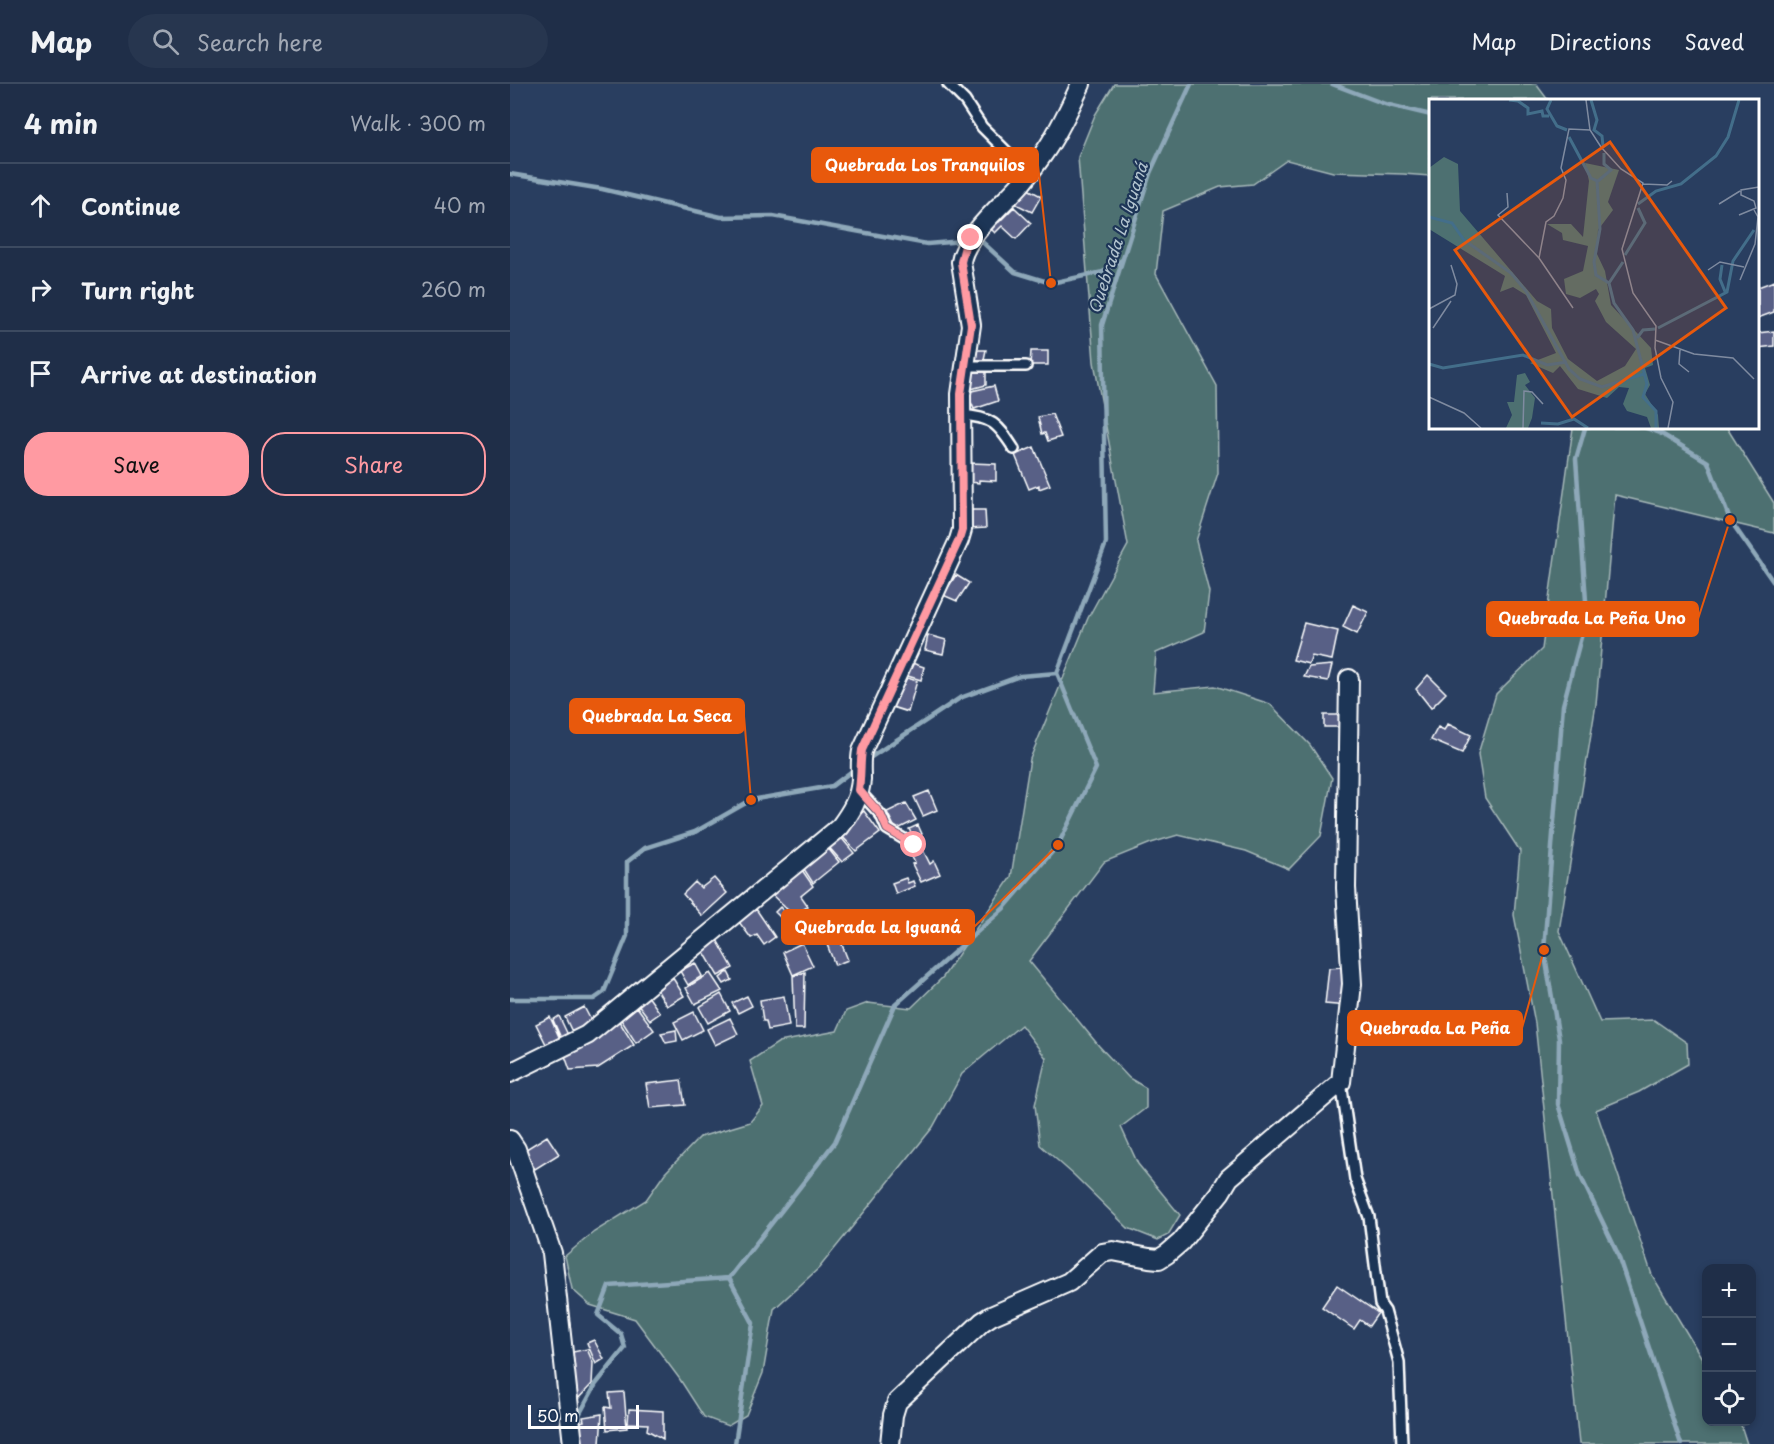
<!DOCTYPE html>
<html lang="en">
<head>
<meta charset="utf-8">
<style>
  :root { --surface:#1f2e48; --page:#27364f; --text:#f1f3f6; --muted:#a1a8b4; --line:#3c4a60; --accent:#ff9aa2 }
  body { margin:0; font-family:"Playpen Sans",sans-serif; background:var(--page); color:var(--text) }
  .controls { position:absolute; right:18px; bottom:18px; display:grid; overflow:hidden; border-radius:12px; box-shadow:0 3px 9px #0003 }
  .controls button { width:54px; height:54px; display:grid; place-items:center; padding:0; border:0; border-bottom:2px solid var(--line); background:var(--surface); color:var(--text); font:30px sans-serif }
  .scale { position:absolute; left:18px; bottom:15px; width:111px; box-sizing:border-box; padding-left:6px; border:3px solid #fff; border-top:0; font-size:16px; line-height:21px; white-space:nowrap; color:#fff; -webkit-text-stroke:4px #1d3557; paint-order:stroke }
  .stop { position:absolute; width:18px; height:18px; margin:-14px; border:4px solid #ff9aa2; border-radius:50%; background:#fff }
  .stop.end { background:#ff9aa2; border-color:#fff; box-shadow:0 2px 6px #0008 }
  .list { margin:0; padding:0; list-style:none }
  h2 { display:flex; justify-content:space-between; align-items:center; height:78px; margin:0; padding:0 24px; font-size:26px }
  h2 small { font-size:20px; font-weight:400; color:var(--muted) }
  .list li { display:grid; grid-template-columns:39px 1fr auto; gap:18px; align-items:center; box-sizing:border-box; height:84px; padding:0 24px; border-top:2px solid var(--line) }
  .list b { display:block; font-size:22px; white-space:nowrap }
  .list em { font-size:20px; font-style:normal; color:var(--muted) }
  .actions { display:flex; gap:12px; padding:18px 24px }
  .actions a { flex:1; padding:14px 0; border:2px solid var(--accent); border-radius:24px; text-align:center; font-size:21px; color:var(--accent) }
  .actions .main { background:var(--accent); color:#111 }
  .icon { flex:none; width:33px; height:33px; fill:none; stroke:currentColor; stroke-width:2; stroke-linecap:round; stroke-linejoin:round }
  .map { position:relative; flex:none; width:1264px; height:1360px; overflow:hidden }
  header { display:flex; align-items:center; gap:36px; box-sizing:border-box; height:84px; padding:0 30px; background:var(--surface); border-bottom:2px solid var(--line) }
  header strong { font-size:28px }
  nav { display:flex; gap:33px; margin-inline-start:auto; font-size:21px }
  .search { width:420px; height:54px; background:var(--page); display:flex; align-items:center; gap:15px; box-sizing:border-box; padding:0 21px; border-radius:33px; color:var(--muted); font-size:22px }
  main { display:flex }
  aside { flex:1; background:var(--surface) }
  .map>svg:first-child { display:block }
  .green { fill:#4d7071; stroke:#a6b8b8; stroke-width:1.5 }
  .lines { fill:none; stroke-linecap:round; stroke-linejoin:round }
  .stream { stroke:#8ea8b9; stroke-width:4.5 }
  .building { fill:#586086; stroke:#fff; stroke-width:1.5 }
  .service-casing { stroke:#fff; stroke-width:14 }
  .minor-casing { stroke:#fff; stroke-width:22 }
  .service { stroke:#1d3557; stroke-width:9 }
  .minor { stroke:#1d3557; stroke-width:18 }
  .route { stroke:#ff9aa2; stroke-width:8 }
  .labels { text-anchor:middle; stroke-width:4.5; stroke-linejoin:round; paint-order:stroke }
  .water-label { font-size:16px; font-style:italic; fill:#b4c5d0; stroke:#1d3557 }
  .inset-river { fill:none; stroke:#436e8a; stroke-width:3 }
  .inset-road { fill:none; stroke:#7f8ba0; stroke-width:1.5 }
  .view { fill:#e8590c; fill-opacity:0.15; stroke:#e8590c; stroke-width:3 }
  .inset-edge { fill:none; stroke:#fff; stroke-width:3 }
  .leader { fill:none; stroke:#e8590c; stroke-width:2 }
  .callout-dot { fill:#e8590c; stroke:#1d3557; stroke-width:2 }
  .callout { fill:#e8590c; stroke:#e8590c; stroke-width:2 }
  .callout-label { font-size:16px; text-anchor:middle; font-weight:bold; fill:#fff }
</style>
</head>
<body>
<header>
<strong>Map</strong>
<div class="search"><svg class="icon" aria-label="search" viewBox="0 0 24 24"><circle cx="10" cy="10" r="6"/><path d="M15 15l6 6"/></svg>Search here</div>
<nav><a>Map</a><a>Directions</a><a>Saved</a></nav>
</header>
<main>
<aside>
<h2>4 min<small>Walk · 300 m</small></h2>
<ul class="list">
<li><svg class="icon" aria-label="ahead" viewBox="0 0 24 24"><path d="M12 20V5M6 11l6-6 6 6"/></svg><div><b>Continue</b></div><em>40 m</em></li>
<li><svg class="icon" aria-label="right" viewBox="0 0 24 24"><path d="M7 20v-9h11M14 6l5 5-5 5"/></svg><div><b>Turn right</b></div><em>260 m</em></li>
<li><svg class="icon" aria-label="arrive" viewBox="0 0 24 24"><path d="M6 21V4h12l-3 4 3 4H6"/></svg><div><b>Arrive at destination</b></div></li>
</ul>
<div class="actions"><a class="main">Save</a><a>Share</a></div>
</aside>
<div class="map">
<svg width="1264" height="1360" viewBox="0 0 1264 1360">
  <rect width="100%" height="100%" fill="#293e60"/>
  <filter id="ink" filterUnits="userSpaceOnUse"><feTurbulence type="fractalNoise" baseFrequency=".0167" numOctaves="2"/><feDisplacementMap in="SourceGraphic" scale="12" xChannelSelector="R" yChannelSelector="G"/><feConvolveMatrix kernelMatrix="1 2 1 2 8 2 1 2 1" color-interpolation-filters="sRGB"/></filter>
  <g filter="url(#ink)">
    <!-- green -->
    <path class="green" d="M604,0H1026L1038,16H921L920,92L893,90L823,88L777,76L743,100L710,103L653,127L646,190L707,302L708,389L686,457L699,508L694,548L646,569L643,608L705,602L760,620L800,661L822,694L811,752L779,785L736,767L668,751L641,759L594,778L519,877L589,962L619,994L636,1004V1024L611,1043L628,1080L670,1131L658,1151L648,1156L618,1144L564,1091L530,1061L525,1021L536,974L511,941L452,990L423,1043L309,1184L264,1225L253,1289L236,1331L218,1342L194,1333L169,1294L125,1235L80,1221L62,1205L55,1172L84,1148L136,1116L155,1089L190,1053L240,1038L253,1022L240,977L269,958L327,947L336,927L358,919L401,924L433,893L501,793L520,675L578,534L618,461L584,278L568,73L585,31Z
      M1063,344H1217L1264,419V449L1105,411L1086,620L1049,847L1090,938L1144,936L1177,959L1178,980L1129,1008L1086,1026L1142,1191L1196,1281V1338H1230L1237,1360H1069L1025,939L1004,831L1010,767L975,714L968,670L986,610L1032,565Z"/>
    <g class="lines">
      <!-- stream -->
      <path class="stream" d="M822,0L875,20L921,31
        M0,90L92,105L211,133L263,132L417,160L453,157
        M469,155L505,188L541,199L593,188L612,176
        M1075,344L1066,375L1077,531L1053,621L1034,866L1049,955L1048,1020L1070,1091L1107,1168L1171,1360
        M1136,344L1150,349L1198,378L1220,436L1264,499
        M355,677L450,614L510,592L547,589
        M0,915H84L94,908L117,852V778L135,764L185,748L241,716L322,702L346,684
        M69,1331L86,1300L115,1264L111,1250L88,1231L99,1202L219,1194
        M225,1360L243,1239L219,1194L325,1058L385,921L494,824L548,761L586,684L547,589L596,459L592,241L640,89L681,0"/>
    </g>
    <!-- building -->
    <path class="building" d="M516,104L531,112L522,128L506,120Z
      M504,123L521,139L506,155L492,142L485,149L478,142L486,135L489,138Z
      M1264,197V228L1248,234V203Z
      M1264,247V262L1248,264V249Z
      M465,266H476L473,280H462Z
      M521,267H538V281H520Z
      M476,285V301L461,305L460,287Z
      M484,302L488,317L464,325L457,308Z
      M542,330L551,353L538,357L535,349L532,350L528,333Z
      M524,363L540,401L529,405V401L519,405L505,371Z
      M461,379L486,380V397L469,396V399L460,398Z
      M460,426H475L476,444L458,445Z
      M446,491L459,499L447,517L433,511Z
      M843,521L858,528L847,550L833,543Z
      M794,539L828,547L822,576L802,572L799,580L783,576Z
      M418,551L436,556L433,570L415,566Z
      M396,577L414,583L411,596L391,590Z
      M822,581L818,597L794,593L799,583Z
      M918,591L936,609L921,624L906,605Z
      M391,592L407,597L398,628L382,623Z
      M814,631H831L830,643H814Z
      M938,640L961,651L952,669L921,656L928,643L934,646Z
      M419,707L427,726L413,732L404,713Z
      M396,719L406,736L386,746L377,728Z
      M354,727L370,749L346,767L329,749Z
      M408,741L412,750L404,755L399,745Z
      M329,751L344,769L332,778L317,761Z
      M317,763L329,778L303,799L292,782Z
      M412,764L420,780L424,777L430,790L411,798L402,780L405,779L400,769Z
      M292,786L303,802L291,812L298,822L284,832L258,807Z
      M204,794L217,809L192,832L173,810L185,798L191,804Z
      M396,794L398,799L403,797L405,802L386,810L382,799Z
      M270,823L279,833L275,838L265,828Z
      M246,825L265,853L254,861L247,851L241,854L229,838Z
      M329,853L338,876L325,881L316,858Z
      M206,854L223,884L208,892L191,863Z
      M292,859L303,882L283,891L273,868Z
      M185,879L192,892L178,901L170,887Z
      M832,883L837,922L815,920L819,884Z
      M218,888L222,896L214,900L210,894Z
      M295,888L294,945H285L283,892Z
      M200,889L212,907L185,920L176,904Z
      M161,891L174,912L157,922L144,901Z
      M211,910L220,927L198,939L189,923Z
      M138,912L150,929L140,936L127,919Z
      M237,912L242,922L228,929L222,919Z
      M274,912L279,942L258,946L256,937H253L250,916Z
      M74,923L84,942L64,952L55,933Z
      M127,923L144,946L126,959L110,934Z
      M184,928L193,946L173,956L164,938Z
      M49,932L58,951L51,954L43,936Z
      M40,933L50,955L36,960L26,940Z
      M220,934L228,950L205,961L197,945Z
      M109,937L124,961L88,984L60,986L54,969L80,959Z
      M166,946L167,957L156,959L151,949Z
      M171,996L175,1021L140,1024L136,1000Z
      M37,1052L49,1070L25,1085L13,1067Z
      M827,1201L868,1229L859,1242L850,1236L844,1245L812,1223Z
      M84,1256L94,1275L86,1280L77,1259Z
      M77,1265L83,1279L82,1300L65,1318L58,1269Z
      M114,1308L117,1344L97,1346L95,1323L101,1324L99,1309Z
      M119,1325L153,1327V1355L137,1346L138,1340L118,1339Z
      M92,1330L90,1360H70V1338L74,1337L73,1333Z"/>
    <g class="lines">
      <defs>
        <path id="service" d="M438,0L455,17L472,43L497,68L506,84L511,100
          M455,282H516
          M451,331C482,333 488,340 504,365
          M349,707L371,731L377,745L404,761
          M831,998L845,1095L859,1133L870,1220L875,1227L889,1278L892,1360"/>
        <path id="minor" d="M0,989L77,951L330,743C341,728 350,714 351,695C351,685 350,677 352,667L449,456L452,446L451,310L461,241L451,178C455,152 491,122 509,102C518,92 526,80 534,69C549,48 560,23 571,0
          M0,1056L6,1065L42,1169L63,1360
          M380,1360L383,1331L387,1318L472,1238L481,1232L559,1198L592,1169L603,1167L639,1174L649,1175L657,1170L671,1158L710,1109L719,1094L831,998L842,900L836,804L839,595"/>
      </defs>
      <!-- service casing -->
      <use href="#service" class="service-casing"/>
      <!-- minor casing -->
      <use href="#minor" class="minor-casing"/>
      <!-- service -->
      <use href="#service" class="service"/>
      <!-- minor -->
      <use href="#minor" class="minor"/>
    </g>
  </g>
  <g class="lines" filter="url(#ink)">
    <!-- route -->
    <path class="route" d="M404,761L377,745L371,731L349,706C351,693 350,680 352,666L449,456L452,446L451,310L461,241L451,178L455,162L461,154"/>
  </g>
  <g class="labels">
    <!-- water labels -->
    <g class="water-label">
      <text transform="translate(608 154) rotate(-72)" y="6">Quebrada La Iguaná</text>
    </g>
  </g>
  <!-- overview -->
  <g transform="translate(919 15)">
    <rect width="330" height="330" fill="#293e60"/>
    <path d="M15,58L29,65L31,112L108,202L122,210L123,229L139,260L168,282L196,267L207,250L177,223L166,202L170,195L167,190L151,199L137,195L135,180L154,172L159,147L134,141L133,134L118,125H142L154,138L160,82L156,64L190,71L179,103L184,111L169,131L168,155L176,172L182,206L222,249L224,266L216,269L221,286L216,295L229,316L230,329H222L218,318L198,312L194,305L200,289L190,288L178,299L149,290L131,267L124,274L101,264L127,254L97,196L84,188L71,193L76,177L0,130V69ZM96,274L101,283L96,286L106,299L103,319L99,329H77L83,316L78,303H85L88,276Z" fill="#4d7071"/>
    <path class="inset-river" d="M80,1L89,2L99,9V15L113,12L114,17H120M122,1L118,10L128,27L138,31M162,1L168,21L165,31L173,37L174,47M140,38L162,79L168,82L171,130L165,163L167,176L180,184L185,204L204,231L218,285L214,298L227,312V329M169,82L182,71L175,65V54M209,105L227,92L252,85L287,57L299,38L310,1M0,118L23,124L35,141L82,174L97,192L140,270L151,280L173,288L215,275M196,156L216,124L209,109M293,166L291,180L297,195M180,184L194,163M229,229L298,193L304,162L325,131M208,239L214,231L226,230M0,265L14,269L94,256L118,266L138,263M112,324L129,325L145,320L159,329"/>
    <path class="inset-road" d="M157,1L161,31L172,48L192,70L214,84L193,150L204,194L227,227L226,249L232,279L244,303L239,329M214,85L238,86L243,82M78,94L79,108L69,116L110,159M290,105L311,92M310,116L327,109L325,102L312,96V91L330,88M279,171L291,163L315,168M311,181L326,145L329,118L325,111M144,209L110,159L117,123L125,117L134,99L137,81L132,69L140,30L161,31M0,210L26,196L28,185L22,166M4,229L22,202M226,241L265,255L304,259L325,280M251,251L250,265L260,273M0,298L35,314L52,329M94,329L95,292L103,293L114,305"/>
    <path class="view" d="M181,43L297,209L143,318L26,151Z"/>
    <rect width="330" height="330" class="inset-edge"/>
  </g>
  <!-- callouts -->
  <path class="leader" d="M541 199L528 81M1220 436L1188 535M241 716L234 632M548 761L464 843M1034 866L1012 944"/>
  <g class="callout-dot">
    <circle cx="541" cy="199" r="6"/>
    <circle cx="1220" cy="436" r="6"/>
    <circle cx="241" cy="716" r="6"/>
    <circle cx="548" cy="761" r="6"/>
    <circle cx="1034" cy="866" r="6"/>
  </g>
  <g class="callout">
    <rect x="302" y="64" width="226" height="34" rx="6"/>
    <rect x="977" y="518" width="211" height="34" rx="6"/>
    <rect x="60" y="615" width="174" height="34" rx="6"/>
    <rect x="272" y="826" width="192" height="34" rx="6"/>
    <rect x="838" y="927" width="174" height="34" rx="6"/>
  </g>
  <g class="callout-label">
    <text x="415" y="87">Quebrada Los Tranquilos</text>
    <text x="1082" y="540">Quebrada La Peña Uno</text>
    <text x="147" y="638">Quebrada La Seca</text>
    <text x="368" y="849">Quebrada La Iguaná</text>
    <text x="925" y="950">Quebrada La Peña</text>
  </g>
</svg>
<div class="controls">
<button>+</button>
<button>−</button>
<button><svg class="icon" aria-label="locate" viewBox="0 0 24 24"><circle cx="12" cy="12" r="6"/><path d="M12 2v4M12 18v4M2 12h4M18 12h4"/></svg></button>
</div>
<div class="scale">50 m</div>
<div class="stop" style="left:404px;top:761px"></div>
<div class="stop end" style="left:461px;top:154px"></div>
</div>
</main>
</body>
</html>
